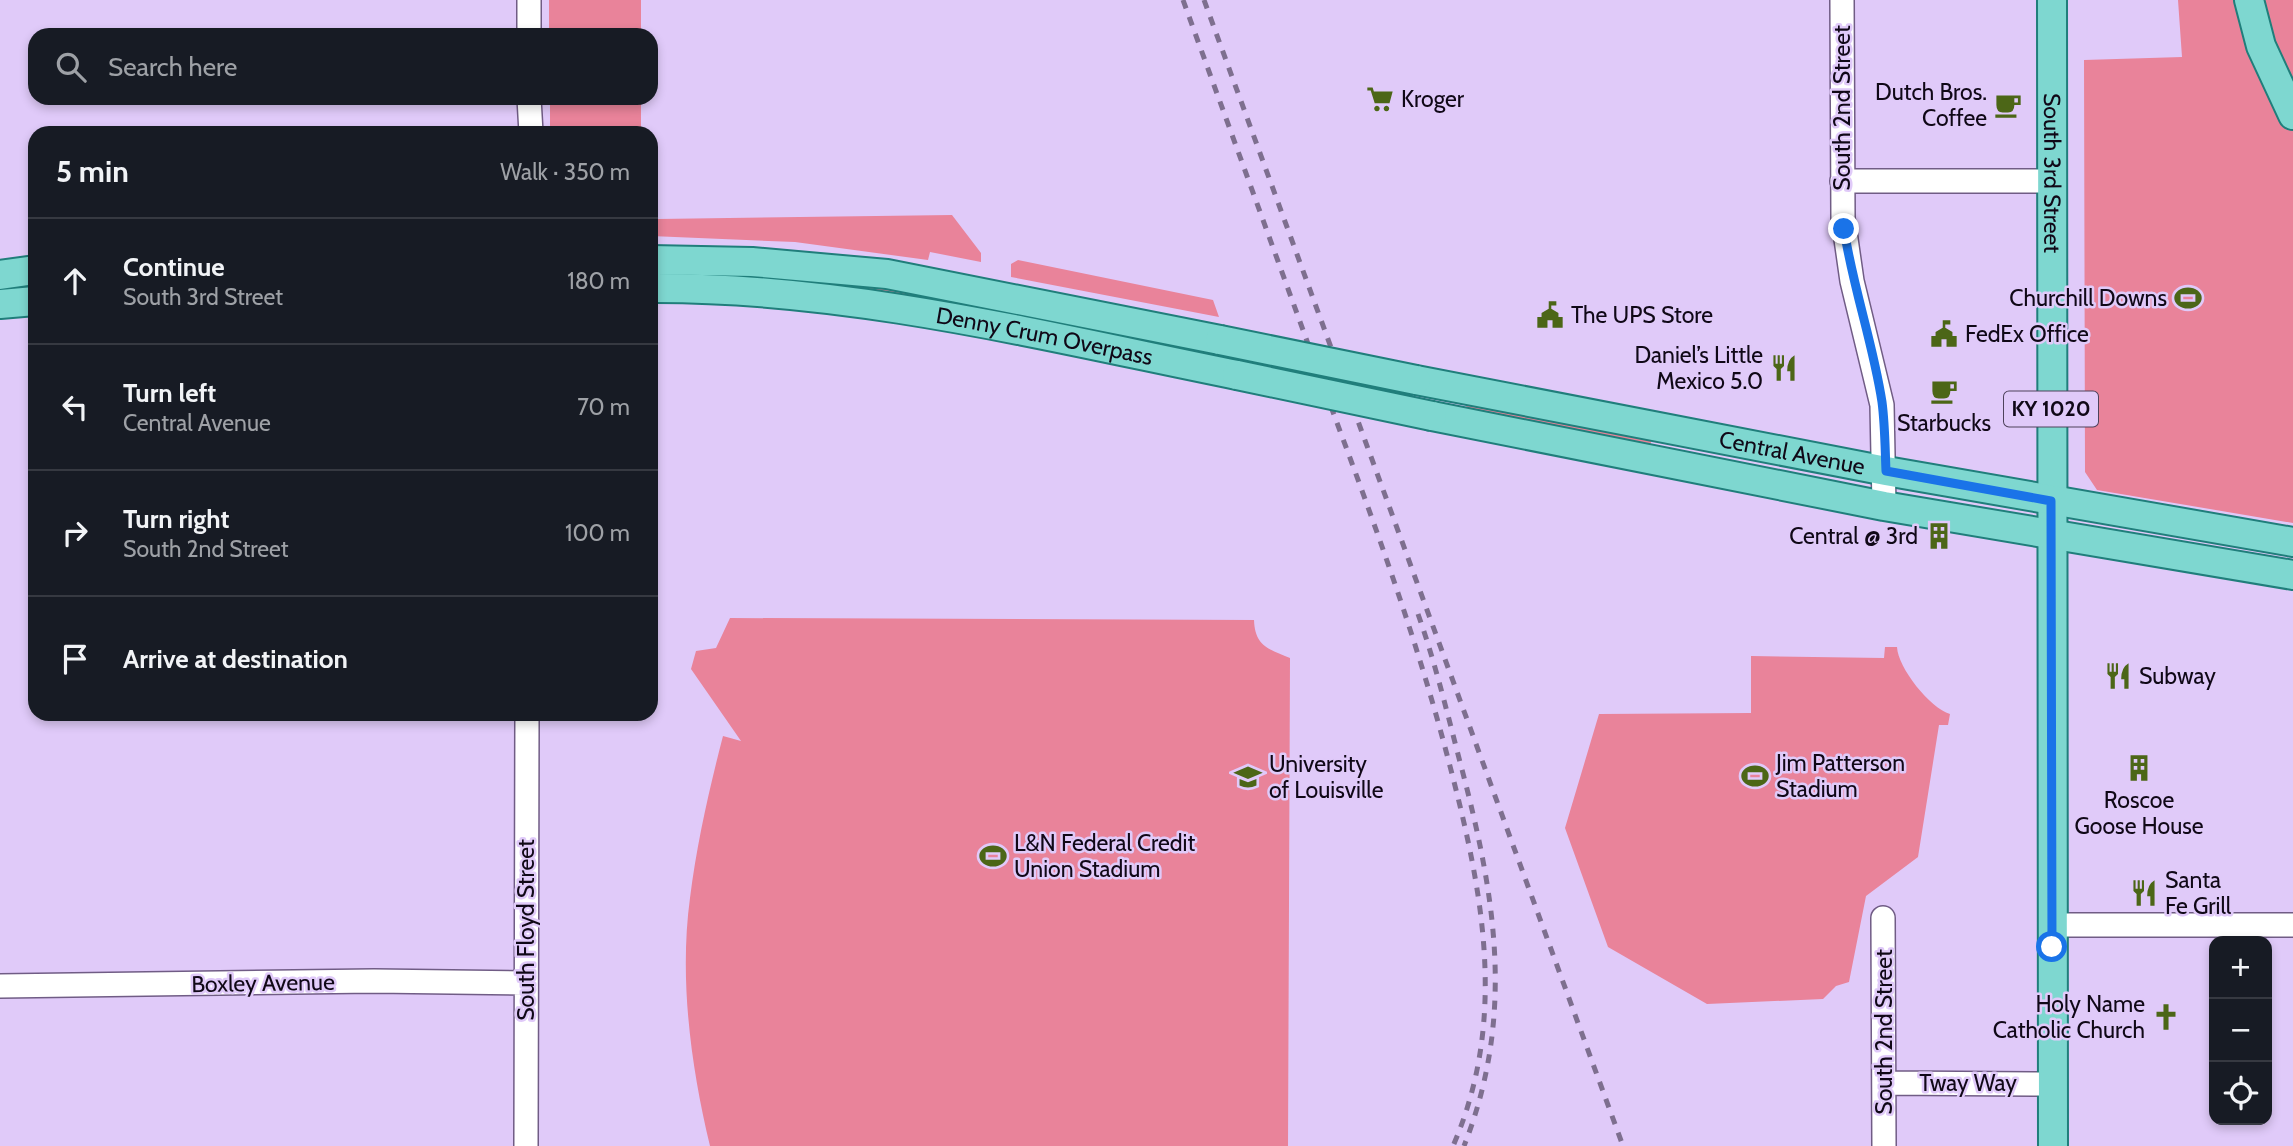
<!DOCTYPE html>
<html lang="en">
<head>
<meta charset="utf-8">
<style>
  :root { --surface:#171b24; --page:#242831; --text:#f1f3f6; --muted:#9ea1a6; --line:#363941 }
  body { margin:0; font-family:Cabin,sans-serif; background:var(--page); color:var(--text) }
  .controls { position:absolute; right:21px; bottom:21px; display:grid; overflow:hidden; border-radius:14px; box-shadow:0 4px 10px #0003 }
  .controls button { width:63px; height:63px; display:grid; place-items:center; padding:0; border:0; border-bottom:2px solid var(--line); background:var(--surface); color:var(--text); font:35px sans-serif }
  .stop { position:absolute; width:21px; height:21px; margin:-16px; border:5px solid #1a73e8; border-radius:50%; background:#fff }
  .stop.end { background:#1a73e8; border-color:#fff; box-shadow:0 2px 7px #0008 }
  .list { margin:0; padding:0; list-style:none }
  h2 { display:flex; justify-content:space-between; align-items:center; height:91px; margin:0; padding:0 28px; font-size:30px }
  h2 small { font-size:23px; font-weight:400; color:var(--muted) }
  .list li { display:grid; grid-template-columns:46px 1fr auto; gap:21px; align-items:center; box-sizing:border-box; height:126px; padding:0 28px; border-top:2px solid var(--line) }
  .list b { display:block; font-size:26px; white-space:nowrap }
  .list p { margin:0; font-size:23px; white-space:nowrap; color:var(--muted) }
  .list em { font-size:23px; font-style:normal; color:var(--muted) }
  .icon { flex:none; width:38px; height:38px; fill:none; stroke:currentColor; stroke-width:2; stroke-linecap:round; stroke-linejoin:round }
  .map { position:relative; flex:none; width:2293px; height:1146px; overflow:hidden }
  .search { position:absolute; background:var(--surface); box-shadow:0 4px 10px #0003; left:28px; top:28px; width:630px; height:77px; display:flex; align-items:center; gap:18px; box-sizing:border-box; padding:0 24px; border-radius:21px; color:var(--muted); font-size:26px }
  .panel { position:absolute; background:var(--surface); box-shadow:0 4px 10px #0003; left:28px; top:126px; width:630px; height:595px; border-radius:21px }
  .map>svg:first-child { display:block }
  .green { fill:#e9839a }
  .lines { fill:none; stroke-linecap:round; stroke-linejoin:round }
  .minor-casing { stroke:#705c85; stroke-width:26 }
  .major-casing { stroke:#207e7b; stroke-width:32 }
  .minor { stroke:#fff; stroke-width:23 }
  .major { stroke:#7ed7d0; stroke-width:28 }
  .rail { stroke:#7e6f8f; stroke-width:5; stroke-dasharray:9 9; stroke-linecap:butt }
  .major-bridge-casing { stroke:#207e7b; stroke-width:32; stroke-linecap:butt }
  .major-bridge { stroke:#7ed7d0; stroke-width:28 }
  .route { stroke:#1a73e8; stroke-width:9 }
  .labels { text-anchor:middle; stroke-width:5; stroke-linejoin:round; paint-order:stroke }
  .shield { fill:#e0caf9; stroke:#4e425b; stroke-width:2 }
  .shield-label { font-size:21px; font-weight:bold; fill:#100817 }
  .poi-label { font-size:23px; fill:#100817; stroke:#e0caf9; text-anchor:start }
  .street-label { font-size:23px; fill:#100817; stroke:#e0caf9 }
</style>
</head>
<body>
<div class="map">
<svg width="2293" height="1146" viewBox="0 0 2293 1146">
  <rect width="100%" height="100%" fill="#e0caf9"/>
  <!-- green -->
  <path class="green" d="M549,0H641V35H549Z
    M2178,0H2293V523L2097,490L2085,472L2084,60L2182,57Z
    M550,98H641V133H550Z
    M651,199L655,201L658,219L952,215L981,253V262L930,252L928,260L795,242L651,236Z
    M1018,260L1213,300L1219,317L1011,277V264Z
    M817,276L871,282L1192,344L1189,354L816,285Z
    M1468,401L1652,437L1650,447L1465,411Z
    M730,618L1254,620C1255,646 1268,649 1290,658L1288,1146H710C691,1067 679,979 690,898C697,843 709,790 723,736L741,741L691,669L696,651L716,648Z
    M1885,647H1897C1898,668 1930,708 1950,714L1948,725H1939L1918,857L1866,896L1849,982L1836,986L1823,999L1707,1004L1608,947L1565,828L1599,714L1751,713V656L1884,658Z"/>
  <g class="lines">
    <defs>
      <path id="minor" d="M1842,0L1843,218L1852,281L1882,405L1884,506
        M529,35V0
        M529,98L531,133
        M1842,181H2051
        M1883,918L1884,1146
        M2052,925H2293
        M0,986L374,981L526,983
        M1884,1083L2052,1084
        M526,1146L527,714"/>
      <g id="major">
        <path id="s1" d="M2052,0L2053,1146"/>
        <path d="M2249,0L2261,46L2293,115"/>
        <path d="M651,260L752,262L887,274L1220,340"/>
        <path d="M0,275L35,270"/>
        <path id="s2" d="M651,288C849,287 1044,336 1237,375"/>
        <path d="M0,304L35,301"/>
        <path id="s3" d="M1416,380L1886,471L2293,542"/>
        <path d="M1432,416L1884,506L2293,575"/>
      </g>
    </defs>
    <!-- minor casing -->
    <use href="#minor" class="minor-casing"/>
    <!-- major casing -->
    <use href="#major" class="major-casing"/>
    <!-- minor -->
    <use href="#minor" class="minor"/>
    <!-- major -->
    <use href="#major" class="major"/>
    <!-- rail -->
    <path class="rail" d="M1183,0C1231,132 1279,264 1327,396C1371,514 1414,630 1446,751C1481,883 1510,1015 1453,1146
      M1204,0L1623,1146
      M1418,614C1435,662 1447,712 1460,762C1495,894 1516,1014 1464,1146"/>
    <defs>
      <path id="major-bridge" d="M1220,340L1416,380
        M1237,375L1432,416"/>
    </defs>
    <!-- major-bridge casing -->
    <use href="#major-bridge" class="major-bridge-casing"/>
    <!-- major-bridge -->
    <use href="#major-bridge" class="major-bridge"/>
  </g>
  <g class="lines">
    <!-- route -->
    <path class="route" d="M1844,229C1853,288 1873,343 1882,402C1885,425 1885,448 1886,471L2051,501L2052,947"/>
  </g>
  <!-- icons -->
  <defs>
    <symbol id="supermarket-bare" viewBox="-9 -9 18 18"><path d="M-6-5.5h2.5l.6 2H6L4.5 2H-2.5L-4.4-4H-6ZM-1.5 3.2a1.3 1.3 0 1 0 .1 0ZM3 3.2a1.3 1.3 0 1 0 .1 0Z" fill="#4c6617" stroke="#e0caf9" stroke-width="2.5" paint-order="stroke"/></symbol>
    <symbol id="cafe-bare" viewBox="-9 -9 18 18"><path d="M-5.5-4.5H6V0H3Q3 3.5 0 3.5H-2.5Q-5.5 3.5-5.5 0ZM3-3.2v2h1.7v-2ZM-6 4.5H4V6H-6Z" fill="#4c6617" stroke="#e0caf9" stroke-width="2.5" paint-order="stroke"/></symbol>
    <symbol id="stadium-bare" viewBox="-9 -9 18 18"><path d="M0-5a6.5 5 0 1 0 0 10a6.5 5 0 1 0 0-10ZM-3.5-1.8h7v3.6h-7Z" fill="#4c6617" stroke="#e0caf9" stroke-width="2.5" paint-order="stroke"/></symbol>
    <symbol id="civic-bare" viewBox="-9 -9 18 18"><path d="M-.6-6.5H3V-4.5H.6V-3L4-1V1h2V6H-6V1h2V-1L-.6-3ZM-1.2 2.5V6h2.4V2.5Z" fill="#4c6617" stroke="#e0caf9" stroke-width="2.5" paint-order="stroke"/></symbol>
    <symbol id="restaurant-bare" viewBox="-9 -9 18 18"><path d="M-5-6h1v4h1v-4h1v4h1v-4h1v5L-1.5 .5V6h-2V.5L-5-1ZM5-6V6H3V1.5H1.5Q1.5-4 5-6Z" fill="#4c6617" stroke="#e0caf9" stroke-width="2.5" paint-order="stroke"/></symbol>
    <symbol id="building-bare" viewBox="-9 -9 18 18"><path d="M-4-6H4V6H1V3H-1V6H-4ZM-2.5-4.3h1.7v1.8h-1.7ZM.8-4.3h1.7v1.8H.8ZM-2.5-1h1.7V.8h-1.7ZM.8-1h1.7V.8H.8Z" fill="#4c6617" stroke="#e0caf9" stroke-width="2.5" paint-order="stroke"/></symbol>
    <symbol id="university-bare" viewBox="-9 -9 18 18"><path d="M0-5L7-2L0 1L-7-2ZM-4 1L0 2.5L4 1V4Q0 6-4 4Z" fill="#4c6617" stroke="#e0caf9" stroke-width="2.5" paint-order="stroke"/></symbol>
    <symbol id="church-bare" viewBox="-9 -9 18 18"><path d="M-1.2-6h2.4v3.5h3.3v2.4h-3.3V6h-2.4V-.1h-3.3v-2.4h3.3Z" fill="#4c6617" stroke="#e0caf9" stroke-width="2.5" paint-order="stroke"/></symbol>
  </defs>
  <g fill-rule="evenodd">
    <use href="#supermarket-bare" x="1361" y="80" width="38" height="38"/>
    <use href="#cafe-bare" x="1989" y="86" width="38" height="38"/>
    <use href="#stadium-bare" x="2169" y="279" width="38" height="38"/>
    <use href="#civic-bare" x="1531" y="296" width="38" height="38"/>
    <use href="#civic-bare" x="1925" y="315" width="38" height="38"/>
    <use href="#restaurant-bare" x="1765" y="349" width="38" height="38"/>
    <use href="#cafe-bare" x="1925" y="372" width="38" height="38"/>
    <use href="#building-bare" x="1920" y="517" width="38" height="38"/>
    <use href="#restaurant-bare" x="2099" y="657" width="38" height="38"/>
    <use href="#building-bare" x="2120" y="749" width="38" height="38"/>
    <use href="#stadium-bare" x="1736" y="757" width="38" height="38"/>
    <use href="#university-bare" x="1229" y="758" width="38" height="38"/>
    <use href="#stadium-bare" x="974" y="837" width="38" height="38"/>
    <use href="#restaurant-bare" x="2125" y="874" width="38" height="38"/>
    <use href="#church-bare" x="2147" y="998" width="38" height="38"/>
  </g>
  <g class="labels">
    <!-- shield labels -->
    <rect class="shield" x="2004" y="391.5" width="94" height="35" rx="5"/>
    <g class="shield-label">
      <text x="2051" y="416">KY 1020</text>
    </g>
    <!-- poi labels -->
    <g class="poi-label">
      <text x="1987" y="100" text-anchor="end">Dutch Bros.<tspan x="1987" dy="26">Coffee</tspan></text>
      <text x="1401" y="107">Kroger</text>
      <text x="2167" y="306" text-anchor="end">Churchill Downs</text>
      <text x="1571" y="323">The UPS Store</text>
      <text x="1965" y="342">FedEx Office</text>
      <text x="1763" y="363" text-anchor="end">Daniel’s Little<tspan x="1763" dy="26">Mexico 5.0</tspan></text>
      <text x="1944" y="431" text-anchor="middle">Starbucks</text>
      <text x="1918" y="544" text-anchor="end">Central @ 3rd</text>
      <text x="2139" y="684">Subway</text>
      <text x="1776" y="771">Jim Patterson<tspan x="1776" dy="26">Stadium</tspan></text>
      <text x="1269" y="772">University<tspan x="1269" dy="26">of Louisville</tspan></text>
      <text x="2139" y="808" text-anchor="middle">Roscoe<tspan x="2139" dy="26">Goose House</tspan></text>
      <text x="1014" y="851">L&amp;N Federal Credit<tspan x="1014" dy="26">Union Stadium</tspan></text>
      <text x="2165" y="888">Santa<tspan x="2165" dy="26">Fe Grill</tspan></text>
      <text x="2145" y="1012" text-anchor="end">Holy Name<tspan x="2145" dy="26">Catholic Church</tspan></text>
    </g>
    <!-- street labels -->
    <g class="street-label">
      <text transform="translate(1842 108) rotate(-90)" y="8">South 2nd Street</text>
      <text dy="8" stroke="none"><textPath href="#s1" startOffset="173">South 3rd Street</textPath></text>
      <text dy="8" stroke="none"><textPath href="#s2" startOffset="397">Denny Crum Overpass</textPath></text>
      <text dy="8" stroke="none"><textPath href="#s3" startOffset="383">Central Avenue</textPath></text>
      <text transform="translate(526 930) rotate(-90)" y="8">South Floyd Street</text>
      <text transform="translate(263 983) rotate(-1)" y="8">Boxley Avenue</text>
      <text transform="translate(1884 1032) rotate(-90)" y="8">South 2nd Street</text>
      <text x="1968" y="1091">Tway Way</text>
    </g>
  </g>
</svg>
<div class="controls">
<button>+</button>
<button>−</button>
<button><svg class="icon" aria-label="locate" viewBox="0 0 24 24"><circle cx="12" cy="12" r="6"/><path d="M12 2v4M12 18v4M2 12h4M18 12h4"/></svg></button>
</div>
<div class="stop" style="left:2052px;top:947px"></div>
<div class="stop end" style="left:1844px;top:229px"></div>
<div class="search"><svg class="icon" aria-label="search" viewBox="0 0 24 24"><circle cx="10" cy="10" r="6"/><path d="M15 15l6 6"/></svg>Search here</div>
<section class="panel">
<h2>5 min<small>Walk · 350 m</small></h2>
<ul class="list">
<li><svg class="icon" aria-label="ahead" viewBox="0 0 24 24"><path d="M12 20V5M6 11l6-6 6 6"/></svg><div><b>Continue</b><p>South 3rd Street</p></div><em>180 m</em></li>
<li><svg class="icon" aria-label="left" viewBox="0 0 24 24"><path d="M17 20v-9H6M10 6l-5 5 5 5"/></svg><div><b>Turn left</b><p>Central Avenue</p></div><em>70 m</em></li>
<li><svg class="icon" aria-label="right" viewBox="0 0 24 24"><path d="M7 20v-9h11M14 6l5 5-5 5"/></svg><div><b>Turn right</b><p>South 2nd Street</p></div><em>100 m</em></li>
<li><svg class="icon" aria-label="arrive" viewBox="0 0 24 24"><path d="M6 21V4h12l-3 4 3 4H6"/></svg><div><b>Arrive at destination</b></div></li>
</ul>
</section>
</div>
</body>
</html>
